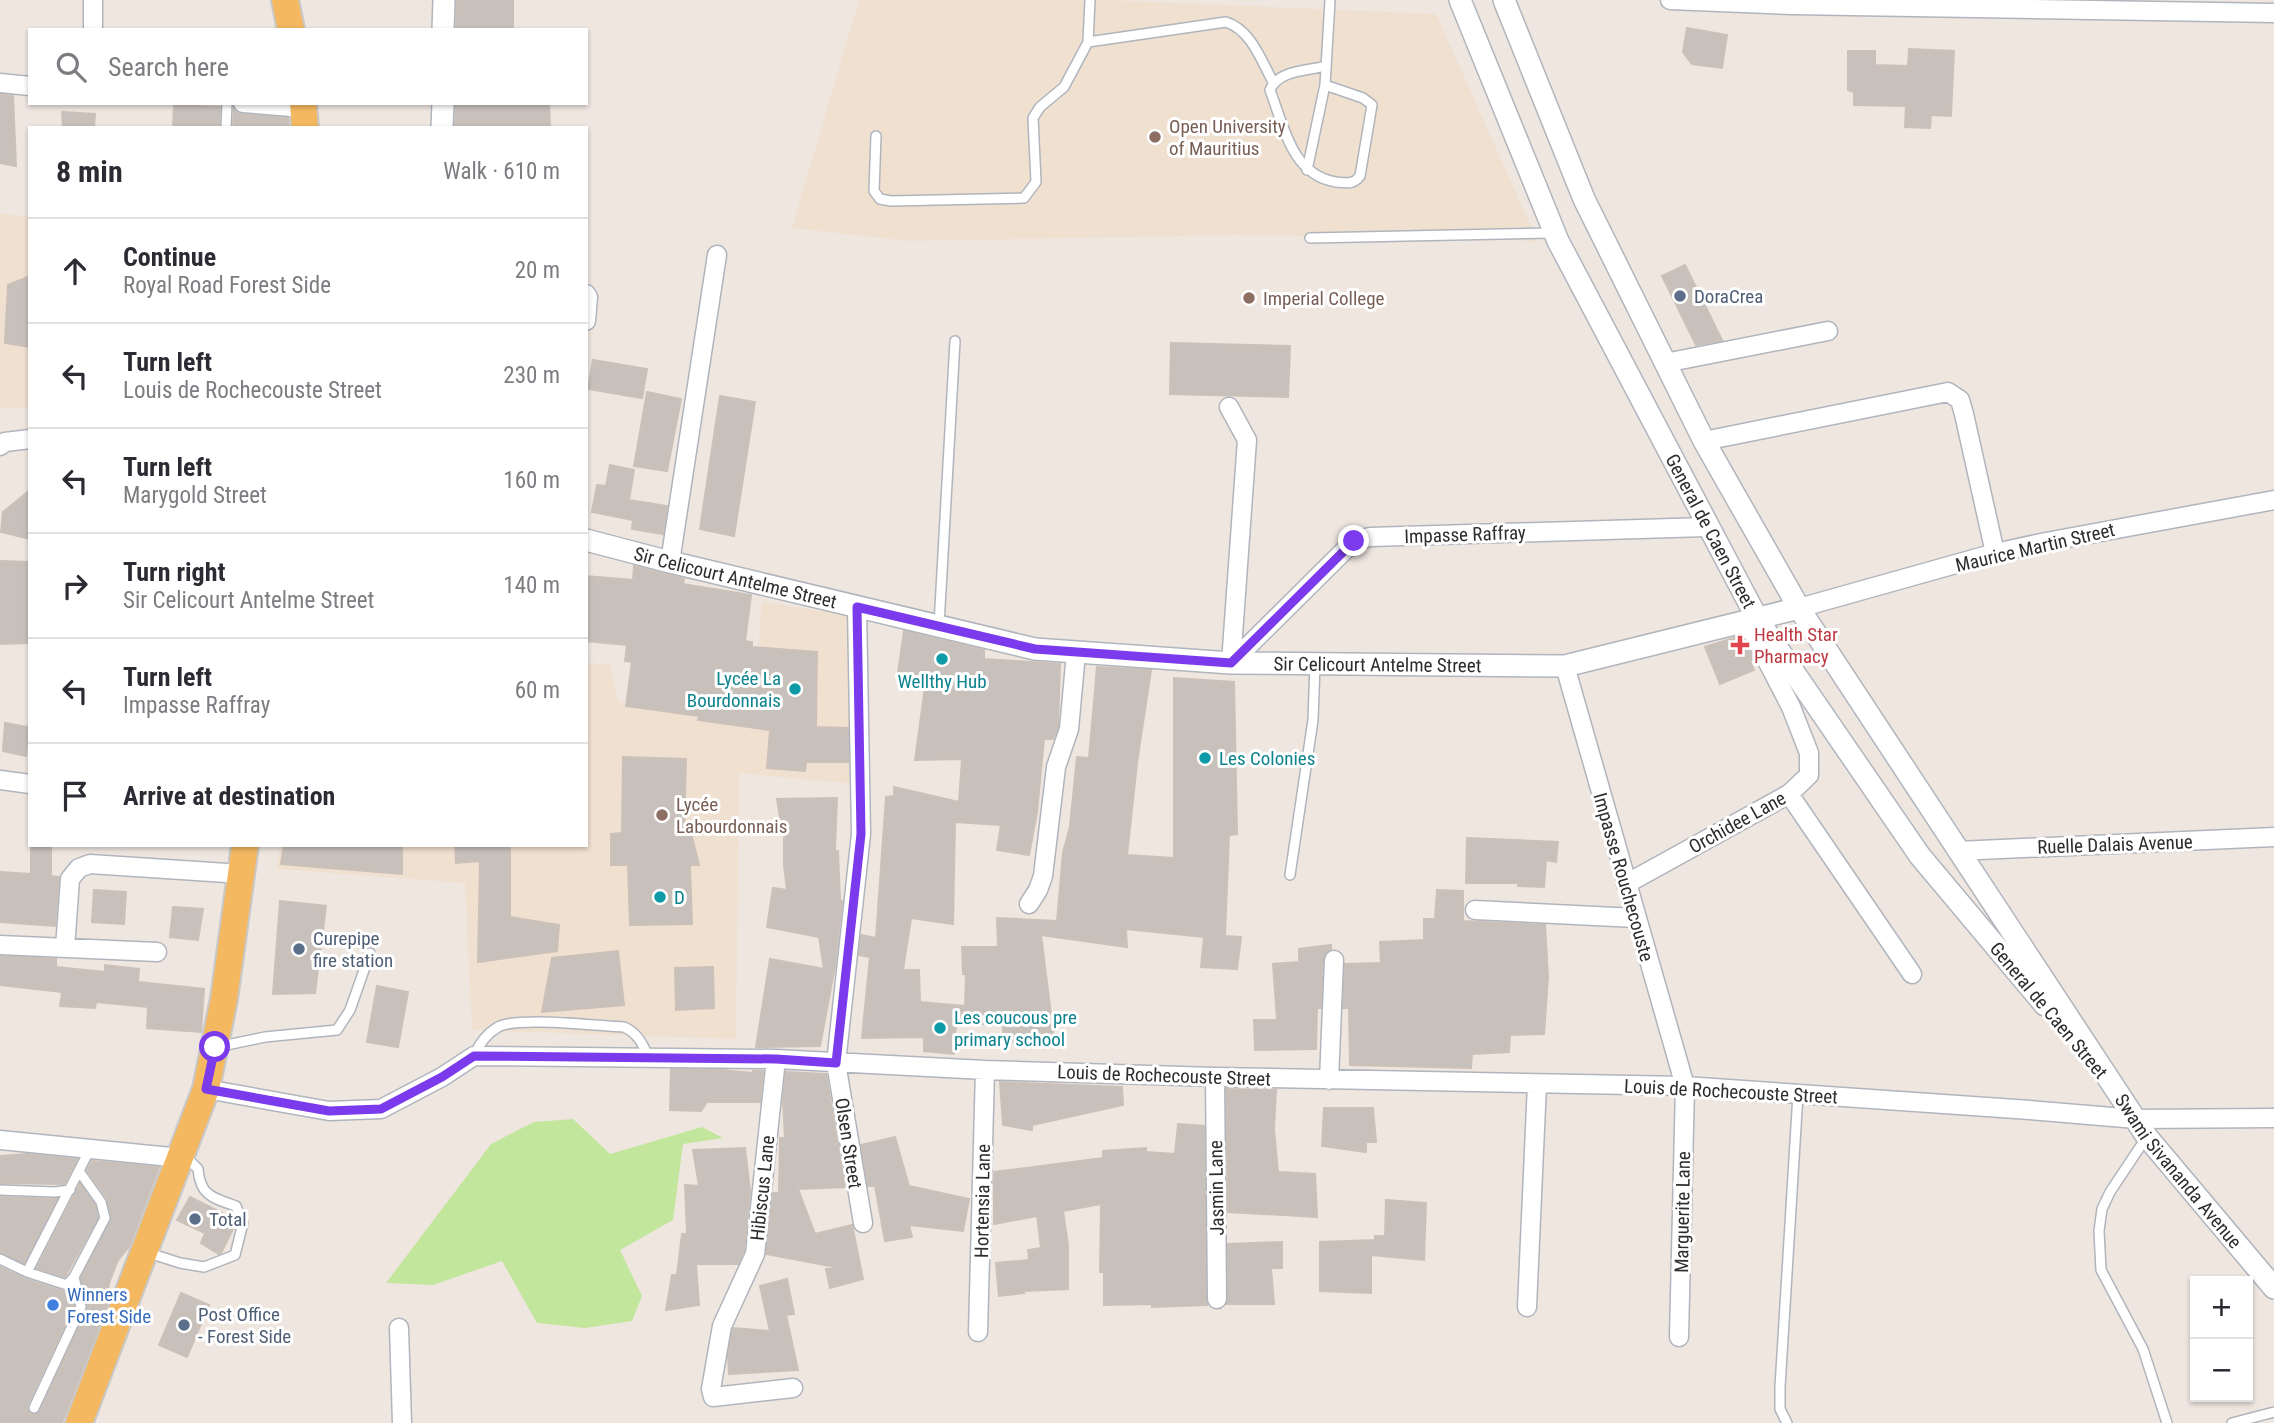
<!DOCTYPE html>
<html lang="en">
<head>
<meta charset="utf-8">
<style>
  :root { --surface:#fff; --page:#f7f7f7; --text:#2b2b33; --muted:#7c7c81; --line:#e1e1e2 }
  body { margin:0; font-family:"Roboto Condensed",sans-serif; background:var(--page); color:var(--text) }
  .controls { position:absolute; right:21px; bottom:21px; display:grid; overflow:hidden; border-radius:0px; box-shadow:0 2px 5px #0004 }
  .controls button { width:63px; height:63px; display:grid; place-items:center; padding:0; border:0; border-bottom:2px solid var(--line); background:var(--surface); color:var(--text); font:35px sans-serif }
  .stop { position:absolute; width:21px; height:21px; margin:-16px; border:5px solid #7c3aed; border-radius:50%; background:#fff }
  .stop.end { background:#7c3aed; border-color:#fff; box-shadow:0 2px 7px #0008 }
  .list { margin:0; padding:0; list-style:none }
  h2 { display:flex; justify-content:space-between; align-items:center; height:91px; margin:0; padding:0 28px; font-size:30px }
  h2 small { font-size:23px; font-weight:400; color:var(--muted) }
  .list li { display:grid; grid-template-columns:46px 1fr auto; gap:21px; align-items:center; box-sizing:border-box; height:105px; padding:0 28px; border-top:2px solid var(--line) }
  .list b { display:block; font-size:26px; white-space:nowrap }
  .list p { margin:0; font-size:23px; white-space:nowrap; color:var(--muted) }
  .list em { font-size:23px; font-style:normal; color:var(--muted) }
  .icon { flex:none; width:38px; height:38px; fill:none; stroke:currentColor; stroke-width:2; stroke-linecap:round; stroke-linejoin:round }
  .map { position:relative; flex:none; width:2274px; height:1423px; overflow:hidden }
  .search { position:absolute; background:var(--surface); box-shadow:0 2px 5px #0004; left:28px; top:28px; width:560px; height:77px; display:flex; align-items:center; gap:18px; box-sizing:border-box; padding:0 24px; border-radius:0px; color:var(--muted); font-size:26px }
  .panel { position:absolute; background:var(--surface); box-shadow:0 2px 5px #0004; left:28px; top:126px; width:560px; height:721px; border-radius:0px }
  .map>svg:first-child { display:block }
  .education { fill:#f0e0d0 }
  .green { fill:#c2e69c }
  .building { fill:#c8c1bb; stroke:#cbc1b9; stroke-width:2 }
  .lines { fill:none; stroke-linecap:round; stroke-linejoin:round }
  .service-casing { stroke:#b0b5bd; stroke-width:12 }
  .minor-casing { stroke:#b0b5bd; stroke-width:21 }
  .tertiary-casing { stroke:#b0b5bd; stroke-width:24 }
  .primary-casing { stroke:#c8c8c8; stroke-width:30 }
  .service { stroke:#fff; stroke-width:9 }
  .minor { stroke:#fff; stroke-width:18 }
  .tertiary { stroke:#fff; stroke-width:21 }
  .primary { stroke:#f4b860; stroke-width:26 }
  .route { stroke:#7c3aed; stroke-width:9 }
  .education-dot { fill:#8d6e63; stroke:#fff; stroke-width:2.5 }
  .service-dot { fill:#5c6f8a; stroke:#fff; stroke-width:2.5 }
  .health-dot { fill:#e0444e; stroke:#fff; stroke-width:2.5 }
  .culture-dot { fill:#0f9aa8; stroke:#fff; stroke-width:2.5 }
  .shop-dot { fill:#3f7fe0; stroke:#fff; stroke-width:2.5 }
  .labels { text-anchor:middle; stroke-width:6; stroke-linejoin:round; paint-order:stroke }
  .education-label { font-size:19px; fill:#785e54; stroke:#fff; text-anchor:start }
  .service-label { font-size:19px; fill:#4e5e75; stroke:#fff; text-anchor:start }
  .street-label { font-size:19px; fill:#2d2d2d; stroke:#fff }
  .health-label { font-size:19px; fill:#be3a42; stroke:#fff; text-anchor:start }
  .culture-label { font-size:19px; fill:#0d838f; stroke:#fff; text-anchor:start }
  .shop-label { font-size:19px; fill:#366cbe; stroke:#fff; text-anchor:start }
</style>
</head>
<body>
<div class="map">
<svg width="2274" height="1423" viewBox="0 0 2274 1423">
  <rect width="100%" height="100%" fill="#efe6e0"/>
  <!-- education -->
  <path class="education" d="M859,0H1106L1436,14L1538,242L1498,239L1238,235L909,241L792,228Z
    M0,214L30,216V408H0Z
    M762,602L853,616L856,784L739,773L736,1039L472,1030L465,883L277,869L280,845H586V663L610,665L618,701L752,729Z"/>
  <!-- green -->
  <path class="green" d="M573,1119L610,1154L702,1127L723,1138L683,1144L673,1220L620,1250L642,1296L632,1321L585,1328L537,1323L502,1261L433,1285L386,1283L491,1144L534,1122Z"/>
  <!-- building -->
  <path class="building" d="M457,0H513V30H456Z
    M1687,28L1727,35L1722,68L1692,64L1683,52Z
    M1909,49L1954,51L1951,116L1931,115L1930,128L1905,127L1906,106L1854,105V92L1848,90V51H1875V65L1908,66Z
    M0,94L13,96L16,166L0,163Z
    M456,103H549L550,128H455Z
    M174,105L220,107L219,128H173Z
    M234,109L242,114L288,118L289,128H233Z
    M62,112L95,114L94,128H63Z
    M1685,265L1722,340L1720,341L1696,345L1662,276Z
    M30,276V347L5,343L8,285Z
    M1171,343L1290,346L1288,397L1170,394Z
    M593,360L647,369L642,398L588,389Z
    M647,392L681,399L667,471L634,466Z
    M720,396L755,402L734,536L700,529Z
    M610,465L634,470L629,500L667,506L663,534L632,529L633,520L592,512L597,485L606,486Z
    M30,490V539L1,532L3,512Z
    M0,561L30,562V643L0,644Z
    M634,566L684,579L683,584L751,595L745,641L752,642V647L817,652L816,727L848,728V762H806L805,771L767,768L770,730L698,720L699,716L626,706L632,662L625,661L627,645L586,641V576L633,580Z
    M904,631L984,650V659L1060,664L1058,727L1053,739H1044L1037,812L1029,855L997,850L1001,825L955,822L953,924L911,918L903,970H919L920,1002L965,1006L966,974H963L962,947H998L997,918L1057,921L1063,853L1070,826L1077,757L1089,758L1097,667L1151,670L1137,763L1127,855L1174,858V678L1234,682L1237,834L1229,835L1225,936L1241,937L1237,969L1201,967L1204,937L1126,929L1127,947L1041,935L1054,1038L1004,1043L1003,1026L956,1021L954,1054L924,1051V1037L862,1038L870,957L859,955L861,935L876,938L886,797L894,796V787L959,802L962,759L915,760L926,680L898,673Z
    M1740,636L1754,660L1750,661L1754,670L1720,684L1705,647Z
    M5,723L28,727L26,756L3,751Z
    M623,757L686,759L684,833H691L699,865H690L692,924L630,925L628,865H611V834L622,833Z
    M837,798L835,851H838L840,900L842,901L835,966L820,1046L756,1047L770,959L824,969L819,937L767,927L773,888L787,890L784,866V832L782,831L777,799Z
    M1467,838L1558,842L1556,862L1546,860L1544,887L1518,886V883H1466Z
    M31,845H51V876L59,877L55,926L0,922V872L31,874Z
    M284,845H402V874L281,864Z
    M455,845H510V917L559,925L557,951L478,962L480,861L456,863Z
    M94,890L126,892L124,924L92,922Z
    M1437,890L1463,891V921L1545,925L1548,977L1544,1034L1510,1035L1509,1052L1472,1054L1471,1068L1350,1065L1349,1008H1343L1345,964L1381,963L1380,942L1424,940V919H1435Z
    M280,901L326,906L315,993L273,994Z
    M173,907L203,909L198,940L170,937Z
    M1331,945V949L1325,953L1323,960L1321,1008H1317L1316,1049L1255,1050L1254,1020H1277L1273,964L1299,962V949Z
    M618,951L624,1005L542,1012L552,958Z
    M0,956L56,959V967L105,972V965L139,969L138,982L204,989L201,1032L147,1028L148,1007L96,1002L95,1008L60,1006L62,992L0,985Z
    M713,967L714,1008L676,1010L675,968Z
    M377,986L408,992L398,1047L367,1042Z
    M671,1069L722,1070L752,1073L753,1071H763L760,1102H707L701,1111L670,1110Z
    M786,1072L826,1074L845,1187L798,1189L815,1234L852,1225L863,1279L830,1288L826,1269L835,1267L766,1254L773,1193H779L780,1138H785L783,1101Z
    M1000,1082L1122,1087L1123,1105L1032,1125V1130L1003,1125Z
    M1226,1089L1276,1090L1274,1129L1278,1172L1315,1174L1317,1217L1228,1212Z
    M1324,1108H1373L1376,1142H1366V1152L1322,1146Z
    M1178,1124L1204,1126L1207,1305L1152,1307V1304L1104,1305V1272H1100L1101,1204L1063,1211L1068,1245V1289L1023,1291L1024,1293L999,1296L996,1263L1029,1260L1028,1250L1041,1248L1037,1216L994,1224V1172L1103,1158V1151L1146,1148V1152L1175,1154Z
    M895,1137L909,1186L969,1199L963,1231L909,1225L912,1237L885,1241L875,1186H868L861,1145Z
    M745,1148L750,1191L744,1251L738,1264H696L699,1305L666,1310L672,1275H677L682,1234H687L685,1185L699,1186L693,1150Z
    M28,1154L77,1159L64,1184L0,1183V1156Z
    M92,1161L159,1167L129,1247L118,1260L109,1283L107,1306L62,1423H0V1267L25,1279L65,1292L70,1291L74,1306L27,1406L29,1413L35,1415L40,1411L87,1310L81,1278L111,1220L107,1198L87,1170Z
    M80,1184L95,1205L98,1217L65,1277L37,1268Z
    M0,1197L57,1199L24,1263L0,1252Z
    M190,1197L234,1219L236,1223L221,1253L219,1254L201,1243L205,1233L177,1220Z
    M1386,1200L1426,1203L1424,1260L1371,1255V1293L1320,1291V1242L1375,1240V1236H1385Z
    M1282,1242V1268H1271L1274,1304H1227L1228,1244Z
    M787,1279L794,1314L786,1315L798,1370L729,1374L728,1355L733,1328L770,1331L760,1286Z
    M181,1293L209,1305L187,1357L159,1345Z"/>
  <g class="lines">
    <defs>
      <path id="service" d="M1088,42L1226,22C1251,30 1261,60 1273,82
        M1325,85L1363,98L1372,105L1360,176C1353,185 1347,183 1336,182C1292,175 1284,127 1270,90C1278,70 1307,71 1326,66
        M226,128L227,103
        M876,136L874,191L880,199L891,201L1024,198L1036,182L1033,118L1040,107L1064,87L1088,42L1090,0
        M1307,170L1325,85L1330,0
        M1310,238L1553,233
        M939,625L955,341
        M1290,875L1313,720L1315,665
        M217,1047L265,1037L337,1030L350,1010L370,953
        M474,1056C479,1044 486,1034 498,1027C518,1016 598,1026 624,1027C638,1033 643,1045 649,1058
        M2146,1138L2110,1192L2102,1209L2099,1231L2101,1270L2143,1349L2167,1423
        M0,1190L55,1192L70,1190
        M146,1252L180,1263L204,1267L235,1255L243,1223L236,1206C212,1198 200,1195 198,1169L184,1155
        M0,1259L27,1272L90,1149
        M27,1272L67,1285L74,1277L105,1218L101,1202L79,1171
        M34,1408L81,1307L74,1277
        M1787,1423L1780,1409V1387L1798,1094
        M2232,1423L2274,1412"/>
      <path id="minor" d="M1670,0L1792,5L2274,13
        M93,30V0
        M0,83L30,86
        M243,103L304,108
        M586,294L588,297L586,321
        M1665,363L1828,331
        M1229,407L1247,440L1231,663
        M1704,441L1948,392L1960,400L1964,414L1995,553
        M0,446L5,442L30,439
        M670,562L717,255
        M857,607L861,834L836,1063L863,1223
        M1799,608L1995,553L2046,542L2274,500
        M1231,663L1354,541L1370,537L1706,527
        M1565,666L1685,1086L1679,1337
        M0,780L30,784
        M1789,794L1912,974
        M1957,851L2274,837
        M1626,884L1789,794L1809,775V753L1791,707L1747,622
        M1029,904L1038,890L1043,876L1056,767L1069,729L1076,653
        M1475,910L1636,918
        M0,945L157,952
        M65,948L70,879L79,868L90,864L242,874
        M776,1059L755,1254L722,1326L711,1389L713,1397L793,1388
        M1215,1077L1217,1299
        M1329,1080L1334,960
        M206,1089L329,1111L381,1109L442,1077L474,1056L776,1059L985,1070L1215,1077L1685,1086L2030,1110L2136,1119L2274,1118
        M0,1140L181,1158
        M1527,1307L1537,1084
        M399,1328L402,1423
        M978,1332L985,1070"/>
      <g id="tertiary">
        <path id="s1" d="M1460,0L1558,241L1758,620L1920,856L2045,1005"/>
        <path id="s2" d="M1504,0L1584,199L1704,441L1799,608L2147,1137L2274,1288"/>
        <path d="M443,30L444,0"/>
        <path d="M442,128L443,103"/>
        <path id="s3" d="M586,540L670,562L1035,649L1231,663L1565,666L1799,608"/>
      </g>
      <path id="primary" d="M285,0L291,30
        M303,103L305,128
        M79,1423L206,1089L224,999L245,845"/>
    </defs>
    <!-- service casing -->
    <use href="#service" class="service-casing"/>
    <!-- minor casing -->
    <use href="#minor" class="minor-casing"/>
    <!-- tertiary casing -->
    <use href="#tertiary" class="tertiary-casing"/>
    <!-- primary casing -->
    <use href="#primary" class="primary-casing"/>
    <!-- service -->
    <use href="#service" class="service"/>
    <!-- minor -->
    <use href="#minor" class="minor"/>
    <!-- tertiary -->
    <use href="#tertiary" class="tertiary"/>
    <!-- primary -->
    <use href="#primary" class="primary"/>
  </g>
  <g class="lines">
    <!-- route -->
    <path class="route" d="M215,1047L206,1089L329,1111L381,1109L442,1077L474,1056L776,1059L836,1063L861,834L857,607L1035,649L1231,663L1354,541"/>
  </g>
  <!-- markers -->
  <g class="education-dot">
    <circle cx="1155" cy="137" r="7"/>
    <circle cx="1249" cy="298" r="7"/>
    <circle cx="662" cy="815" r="7"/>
  </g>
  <g class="service-dot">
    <circle cx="1680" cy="296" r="7"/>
    <circle cx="299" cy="949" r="7"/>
    <circle cx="195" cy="1219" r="7"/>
    <circle cx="184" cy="1325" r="7"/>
  </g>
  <path class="health-dot" d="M1736.5 634.5h7v7h7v7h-7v7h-7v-7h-7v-7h7z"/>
  <g class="culture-dot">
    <circle cx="942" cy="659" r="7"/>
    <circle cx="795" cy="689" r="7"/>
    <circle cx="1205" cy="758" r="7"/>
    <circle cx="660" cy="897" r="7"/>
    <circle cx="940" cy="1028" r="7"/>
  </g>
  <circle class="shop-dot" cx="53" cy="1305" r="7"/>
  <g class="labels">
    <!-- education labels -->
    <g class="education-label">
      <text x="1169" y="133">Open University<tspan x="1169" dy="22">of Mauritius</tspan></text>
      <text x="1263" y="305">Imperial College</text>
      <text x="676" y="811">Lycée<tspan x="676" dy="22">Labourdonnais</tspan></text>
    </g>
    <!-- service labels -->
    <g class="service-label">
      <text x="1694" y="303">DoraCrea</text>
      <text x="313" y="945">Curepipe<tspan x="313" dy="22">fire station</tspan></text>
      <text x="209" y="1226">Total</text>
      <text x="198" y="1321">Post Office<tspan x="198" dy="22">- Forest Side</tspan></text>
    </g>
    <!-- street labels -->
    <g class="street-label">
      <text dy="7" stroke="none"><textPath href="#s1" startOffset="588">General de Caen Street</textPath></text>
      <text transform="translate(1465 534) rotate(-2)" y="7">Impasse Raffray</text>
      <text transform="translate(2035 547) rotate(-13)" y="7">Maurice Martin Street</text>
      <text dy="7" stroke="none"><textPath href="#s3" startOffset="154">Sir Celicourt Antelme Street</textPath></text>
      <text dy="7" stroke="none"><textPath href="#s3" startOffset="805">Sir Celicourt Antelme Street</textPath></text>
      <text transform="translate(1737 822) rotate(-29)" y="7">Orchidee Lane</text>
      <text transform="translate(2115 844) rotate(-2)" y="7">Ruelle Dalais Avenue</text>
      <text transform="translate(1624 877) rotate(74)" y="7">Impasse Rouchecouste</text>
      <text transform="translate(2049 1010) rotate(50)" y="7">General de Caen Street</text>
      <text transform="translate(1164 1075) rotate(2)" y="7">Louis de Rochecouste Street</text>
      <text transform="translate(1731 1091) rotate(3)" y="7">Louis de Rochecouste Street</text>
      <text transform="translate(849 1143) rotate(81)" y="7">Olsen Street</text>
      <text dy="7" stroke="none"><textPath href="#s2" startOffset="1356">Swami Sivananda Avenue</textPath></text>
      <text transform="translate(762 1188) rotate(-84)" y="7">Hibiscus Lane</text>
      <text transform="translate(1216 1188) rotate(-91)" y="7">Jasmin Lane</text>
      <text transform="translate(982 1201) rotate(-89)" y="7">Hortensia Lane</text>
      <text transform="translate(1682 1212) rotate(-89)" y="7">Marguerite Lane</text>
    </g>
    <!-- health labels -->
    <g class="health-label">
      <text x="1754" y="641">Health Star<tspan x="1754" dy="22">Pharmacy</tspan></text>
    </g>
    <!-- culture labels -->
    <g class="culture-label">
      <text x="781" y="685" text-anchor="end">Lycée La<tspan x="781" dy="22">Bourdonnais</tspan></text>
      <text x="942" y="688" text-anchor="middle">Wellthy Hub</text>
      <text x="1219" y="765">Les Colonies</text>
      <text x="674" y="904">D</text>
      <text x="954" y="1024">Les coucous pre<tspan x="954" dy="22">primary school</tspan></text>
    </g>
    <!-- shop labels -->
    <g class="shop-label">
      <text x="67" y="1301">Winners<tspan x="67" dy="22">Forest Side</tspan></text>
    </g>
  </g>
</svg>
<div class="controls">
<button>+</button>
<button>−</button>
</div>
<div class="stop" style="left:215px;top:1047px"></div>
<div class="stop end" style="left:1354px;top:541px"></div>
<div class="search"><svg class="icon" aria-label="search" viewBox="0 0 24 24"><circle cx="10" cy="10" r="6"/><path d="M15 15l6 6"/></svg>Search here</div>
<section class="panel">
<h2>8 min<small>Walk · 610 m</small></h2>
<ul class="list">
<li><svg class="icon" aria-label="ahead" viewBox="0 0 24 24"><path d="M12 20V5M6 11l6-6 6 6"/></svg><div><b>Continue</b><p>Royal Road Forest Side</p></div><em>20 m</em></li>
<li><svg class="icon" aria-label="left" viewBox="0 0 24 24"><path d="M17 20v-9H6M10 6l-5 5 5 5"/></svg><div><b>Turn left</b><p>Louis de Rochecouste Street</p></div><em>230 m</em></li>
<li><svg class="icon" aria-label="left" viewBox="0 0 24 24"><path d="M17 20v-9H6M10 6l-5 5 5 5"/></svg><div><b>Turn left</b><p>Marygold Street</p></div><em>160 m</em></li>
<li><svg class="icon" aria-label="right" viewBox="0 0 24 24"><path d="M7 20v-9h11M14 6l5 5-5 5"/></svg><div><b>Turn right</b><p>Sir Celicourt Antelme Street</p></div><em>140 m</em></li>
<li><svg class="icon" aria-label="left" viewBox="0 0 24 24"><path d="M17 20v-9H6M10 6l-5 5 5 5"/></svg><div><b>Turn left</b><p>Impasse Raffray</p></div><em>60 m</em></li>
<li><svg class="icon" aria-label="arrive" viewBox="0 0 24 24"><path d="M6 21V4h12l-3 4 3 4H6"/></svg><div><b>Arrive at destination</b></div></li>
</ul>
</section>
</div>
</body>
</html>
